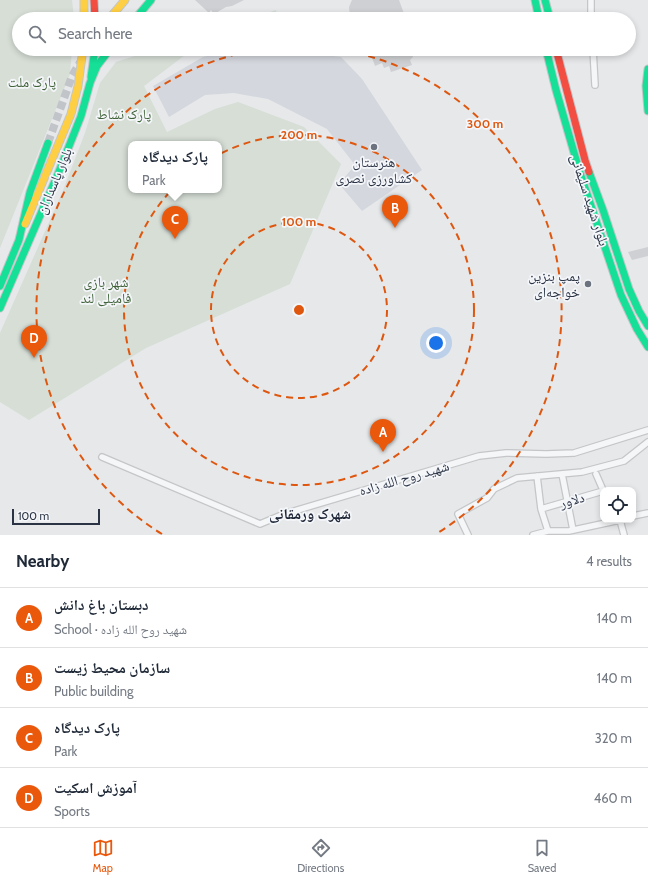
<!DOCTYPE html>
<html lang="en">
<head>
<meta charset="utf-8">
<style>
  :root { --surface:#fff; --page:#f2f2f3; --text:#1f2937; --muted:#747a83; --line:#e0e1e3; --accent:#ea580c }
  body { margin:0; font-family:Cabin,"Noto Naskh Arabic",sans-serif; background:var(--page); color:var(--text) }
  .controls { position:absolute; right:12px; bottom:12px; display:grid; overflow:hidden; border-radius:8px; box-shadow:0 2px 6px #0003 }
  .controls button { width:36px; height:36px; display:grid; place-items:center; padding:0; border:0; border-bottom:1px solid var(--line); background:var(--surface); color:var(--text); font:20px sans-serif }
  .scale { position:absolute; left:12px; bottom:10px; width:88px; box-sizing:border-box; padding-left:4px; border:2px solid #2b3445; border-top:0; font-size:11px; line-height:14px; white-space:nowrap; color:#2b3445; -webkit-text-stroke:3px #f4f6f9; paint-order:stroke }
  .you { position:absolute; left:436px; top:343px; width:14px; height:14px; margin:-10px; border:3px solid #fff; border-radius:50%; background:#1a73e8; box-shadow:0 0 0 6px #1a73e833 }
  .badge { display:grid; place-items:center; width:26px; height:26px; border-radius:50%; background:var(--accent); color:#fff; font-size:13px; font-weight:700 }
  .pin { position:absolute; translate:-50% -33px; filter:drop-shadow(0 1px 2px #0008) }
  .pin::after { content:''; position:absolute; top:21px; width:14px; height:12px; background:inherit; clip-path:polygon(0 0,100% 0,50% 100%) }
  .popup { position:absolute; left:128px; top:141px; width:94px; height:52px; box-sizing:border-box; display:grid; place-content:center; border-radius:8px; background:var(--surface); filter:drop-shadow(0 1px 3px #0005); font-size:13px; white-space:nowrap; color:var(--muted) }
  .popup b { font-size:15px; color:var(--text) }
  .popup::after { content:''; position:absolute; left:50%; top:100%; margin-left:-8px; border:8px solid transparent; border-top-color:var(--surface) }
  .list { margin:0; padding:0; list-style:none }
  h2 { display:flex; justify-content:space-between; align-items:center; height:52px; margin:0; padding:0 16px; font-size:17px }
  h2 small { font-size:13px; font-weight:400; color:var(--muted) }
  .list li { display:grid; grid-template-columns:26px 1fr auto; gap:12px; align-items:center; box-sizing:border-box; height:60px; padding:0 16px; border-top:1px solid var(--line) }
  .list b { display:block; font-size:15px; white-space:nowrap }
  .list p { margin:0; font-size:13px; white-space:nowrap; color:var(--muted) }
  .list em { font-size:13px; font-style:normal; color:var(--muted) }
  .icon { flex:none; width:22px; height:22px; fill:none; stroke:currentColor; stroke-width:2; stroke-linecap:round; stroke-linejoin:round }
  .map { position:relative; flex:none; width:648px; height:535px; overflow:hidden }
  .search { position:absolute; background:var(--surface); box-shadow:0 2px 6px #0003; left:12px; right:12px; top:12px; height:44px; display:flex; align-items:center; gap:10px; box-sizing:border-box; padding:0 14px; border-radius:22px; color:var(--muted); font-size:15px }
  .sheet { height:292px; background:var(--surface) }
  nav { display:flex; justify-content:space-around; align-items:center; box-sizing:border-box; height:56px; border-top:1px solid var(--line); background:var(--surface); font-size:11px; color:var(--muted) }
  nav a { display:grid; justify-items:center; gap:2px }
  nav .on { color:var(--accent) }
  .map>svg:first-child { display:block }
  .built { fill:#d4d7dd }
  .park { fill:#d6ded6; fill-rule:evenodd }
  .building { fill:#ced0d3 }
  .lines { fill:none; stroke-linecap:round; stroke-linejoin:round }
  .primary-tunnel { stroke:#c1c4c9; stroke-width:8; stroke-dasharray:8 4; stroke-linecap:butt }
  .street-casing { stroke:#c4c6c8; stroke-width:8 }
  .fast-casing { stroke:#c4c6c8; stroke-width:9 }
  .slow-casing { stroke:#c4c6c8; stroke-width:9 }
  .jam-casing { stroke:#c4c6c8; stroke-width:9 }
  .street { stroke:#f5f6f7; stroke-width:5.5 }
  .fast { stroke:#16e098; stroke-width:7 }
  .slow { stroke:#ffcf43; stroke-width:7 }
  .jam { stroke:#f24e42; stroke-width:7 }
  .ring { fill:none; stroke:#df570f; stroke-width:2; stroke-dasharray:7 5 }
  .poi-dot { fill:#6c737f; stroke:#f4f6f9; stroke-width:1.5 }
  .labels { text-anchor:middle; stroke-width:3.5; stroke-linejoin:round; paint-order:stroke }
  .park-label { font-size:14px; fill:#3f6138; stroke:#f4f6f9 }
  .poi-label { font-size:14px; fill:#2b3445; stroke:#f4f6f9 }
  .street-label { font-size:14px; fill:#2b3445; stroke:#f4f6f9 }
  .neighbourhood-label { font-size:15px; font-weight:bold; fill:#1d2536; stroke:#f4f6f9 }
  .centre { fill:#df570f; stroke:#f4f6f9; stroke-width:2 }
  .ring-label { font-size:12px; text-anchor:middle; font-weight:bold; fill:#df570f; stroke:#f4f6f9; stroke-width:3.5; stroke-linejoin:round; paint-order:stroke }
</style>
</head>
<body>
<div class="map">
<svg width="648" height="535" viewBox="0 0 648 535">
  <rect width="100%" height="100%" fill="#e6e8ea"/>
  <!-- built -->
  <path class="built" d="M237,49H276L341,57L362,79L422,170L362,211L339,184L355,165L327,129L268,99L234,93L205,95L169,117L153,86L203,57Z"/>
  <!-- park -->
  <path class="park" d="M0,0H72L74,19H19V49H72L70,74L0,248Z
    M276,10L277,19H249Z
    M156,49H193L144,86L167,132L215,109L238,102L304,127L341,164L290,284L146,348L29,420L0,402V333L62,193L85,133L100,83L116,62ZM131,144H219V190H131Z"/>
  <!-- building -->
  <path class="building" d="M195,0H244L232,6L226,7L214,14L211,10L209,13Z
    M352,0H399L406,19H378L377,18L375,19H352L350,17L349,7Z
    M369,49H420L411,52L413,57L410,60L412,65L391,72L389,66L384,68L382,63L375,66Z
    M648,247V256L632,260L628,252Z"/>
  <g class="lines">
    <!-- primary-tunnel -->
    <path class="primary-tunnel" d="M48,143L72,76L88,49"/>
    <defs>
      <path id="street" d="M591,0V19
        M593,49L595,85
        M102,457L260,524L284,514L479,456L506,453L546,454L574,453L648,430
        M562,474L573,530
        M596,474L603,490
        M537,476L541,509L548,531
        M541,509L603,491
        M633,516L648,513
        M620,520L624,535
        M468,535L458,514L487,498L494,489L517,478L582,472L624,461L648,442
        M533,535L548,531H569L620,520"/>
      <path id="fast" d="M535,0L539,19
        M545,0L550,19
        M135,19L151,0
        M546,49L556,90L579,170L621,295L637,329L648,347
        M648,69L646,86L648,111
        M91,77L95,49
        M589,172L603,210L629,289L639,311L648,326
        M0,286L19,240L30,192L48,143
        M0,308L58,174L81,116L90,83L97,66L110,49"/>
      <path id="slow" d="M84,0V19
        M109,19L125,0
        M25,224L71,114L78,86L83,49"/>
      <path id="jam" d="M94,0L95,19
        M556,49L585,160L589,172"/>
    </defs>
    <!-- street casing -->
    <use href="#street" class="street-casing"/>
    <!-- fast casing -->
    <use href="#fast" class="fast-casing"/>
    <!-- slow casing -->
    <use href="#slow" class="slow-casing"/>
    <!-- jam casing -->
    <use href="#jam" class="jam-casing"/>
    <!-- street -->
    <use href="#street" class="street"/>
    <!-- fast -->
    <use href="#fast" class="fast"/>
    <!-- slow -->
    <use href="#slow" class="slow"/>
    <!-- jam -->
    <use href="#jam" class="jam"/>
  </g>
  <!-- distance rings -->
  <g class="ring">
    <circle cx="299" cy="310" r="88"/>
    <circle cx="299" cy="310" r="175"/>
    <path d="M162 534A263 263 0 0 1 265 49M333 49A263 263 0 0 1 436 534"/>
  </g>
  <!-- markers -->
  <g class="poi-dot">
    <circle cx="374" cy="147" r="4"/>
    <circle cx="588" cy="284" r="4"/>
  </g>
  <g class="labels">
    <!-- park labels -->
    <g class="park-label">
      <text x="32" y="87">پارک ملت</text>
      <text x="124" y="119">پارک نشاط</text>
      <text x="106" y="287">شهر بازی<tspan x="106" dy="16">فامیلی لند</tspan></text>
    </g>
    <!-- poi labels -->
    <g class="poi-label">
      <text x="374" y="167">هنرستان<tspan x="374" dy="16">کشاورزی نصری</tspan></text>
      <text x="580" y="281" text-anchor="end">پمپ بنزین<tspan x="580" dy="16">خواجه‌ای</tspan></text>
    </g>
    <!-- street labels -->
    <g class="street-label">
      <text transform="translate(54 181) rotate(-67)" y="5">بلوار پاسداران</text>
      <text transform="translate(590 200) rotate(72)" y="5">بلوار شهید سلیمانی</text>
      <text transform="translate(404 478) rotate(-16)" y="5">شهید روح الله زاده</text>
      <text transform="translate(572 500) rotate(-16)" y="5">دلاور</text>
    </g>
    <!-- neighbourhood labels -->
    <g class="neighbourhood-label">
      <text x="310" y="519">شهرک ورمقانی</text>
    </g>
  </g>
  <circle cx="299" cy="310" r="6" class="centre"/>
  <g class="ring-label">
    <text x="485" y="128">300 m</text>
    <text x="299" y="139">200 m</text>
    <text x="299" y="226">100 m</text>
  </g>
</svg>
<div class="controls">
<button><svg class="icon" aria-label="locate" viewBox="0 0 24 24"><circle cx="12" cy="12" r="6"/><path d="M12 2v4M12 18v4M2 12h4M18 12h4"/></svg></button>
</div>
<div class="scale">100 m</div>
<div class="you"></div>
<div class="pin badge" style="left:383px;top:452px">A</div>
<div class="pin badge" style="left:395px;top:228px">B</div>
<div class="pin badge" style="left:175px;top:239px">C</div>
<div class="popup"><b>پارک دیدگاه</b>Park</div>
<div class="pin badge" style="left:34px;top:358px">D</div>
<div class="search"><svg class="icon" aria-label="search" viewBox="0 0 24 24"><circle cx="10" cy="10" r="6"/><path d="M15 15l6 6"/></svg>Search here</div>
</div>
<section class="sheet">
<h2>Nearby<small>4 results</small></h2>
<ul class="list">
<li><span class="badge">A</span><div><b>دبستان باغ دانش</b><p>School · شهید روح الله زاده</p></div><em>140 m</em></li>
<li><span class="badge">B</span><div><b>سازمان محیط زیست</b><p>Public building</p></div><em>140 m</em></li>
<li><span class="badge">C</span><div><b>پارک دیدگاه</b><p>Park</p></div><em>320 m</em></li>
<li><span class="badge">D</span><div><b>آموزش اسکیت</b><p>Sports</p></div><em>460 m</em></li>
</ul>
</section>
<nav>
<a class="on"><svg class="icon" aria-label="map" viewBox="0 0 24 24"><path d="M3 6l6-2 6 2 6-2v14l-6 2-6-2-6 2zM9 4v14M15 6v14"/></svg>Map</a>
<a><svg class="icon" aria-label="directions" viewBox="0 0 24 24"><path d="M12 3l9 9-9 9-9-9zM9 14v-3h6M13 9l2 2-2 2"/></svg>Directions</a>
<a><svg class="icon" aria-label="saved" viewBox="0 0 24 24"><path d="M7 4h10v16l-5-4-5 4z"/></svg>Saved</a>
</nav>
</body>
</html>
